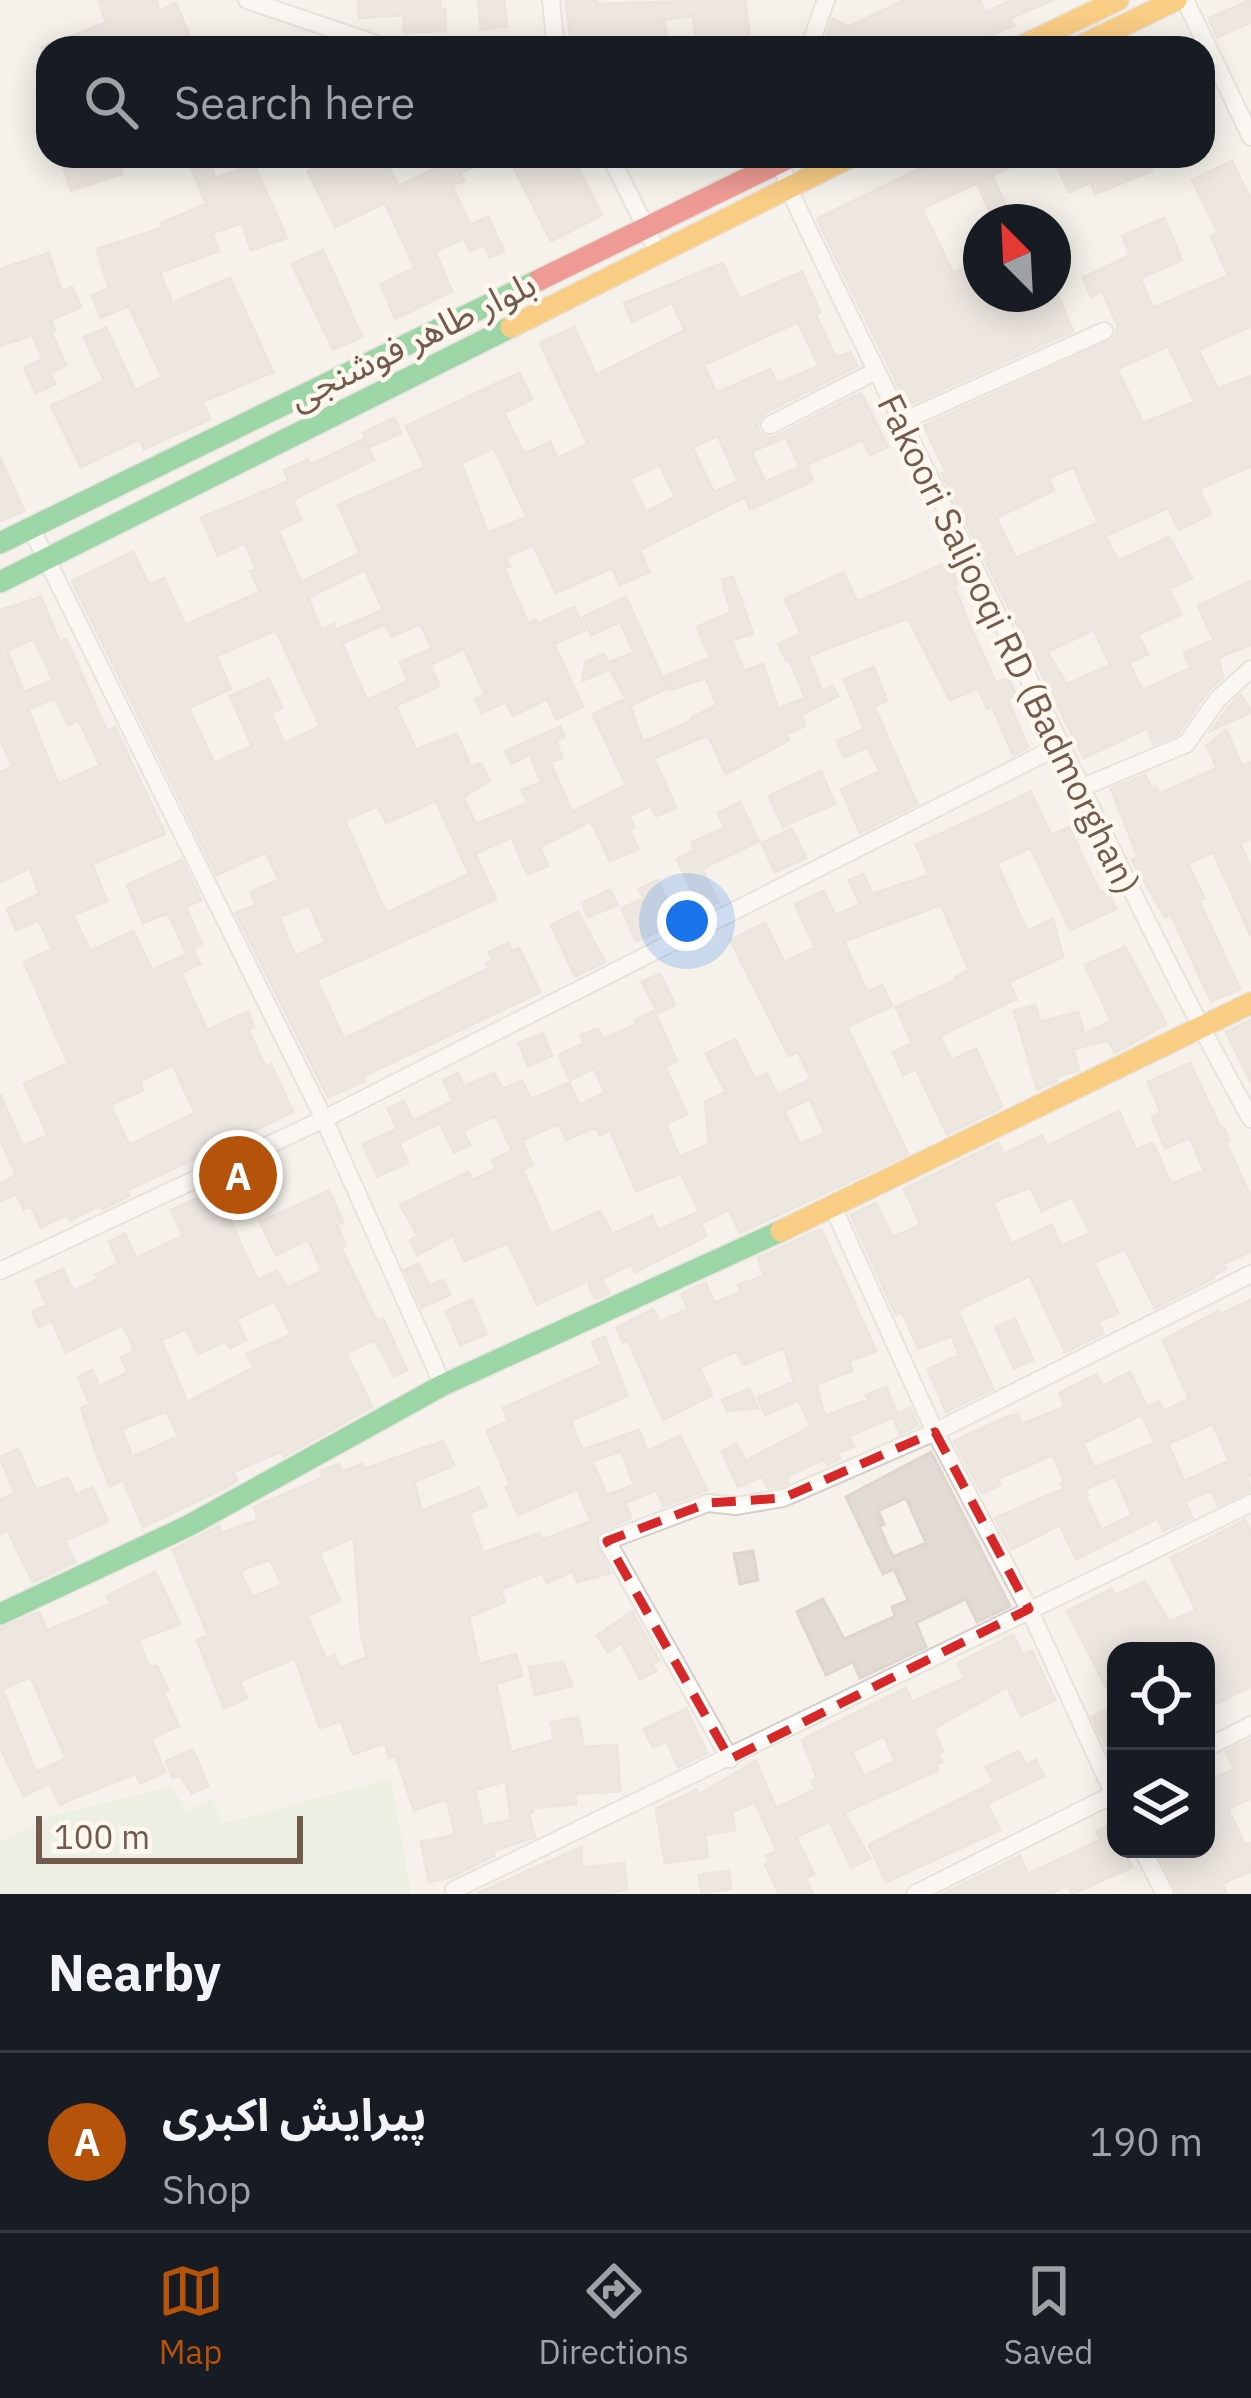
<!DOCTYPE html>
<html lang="en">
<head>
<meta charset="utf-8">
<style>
  :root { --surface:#171b24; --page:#20242c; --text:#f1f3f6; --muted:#9ea1a6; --line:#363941; --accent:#b45309 }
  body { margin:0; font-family:"IBM Plex Sans","Noto Sans Arabic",sans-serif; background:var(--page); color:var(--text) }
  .controls { position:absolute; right:36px; bottom:36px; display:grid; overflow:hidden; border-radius:24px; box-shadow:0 6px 30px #0003 }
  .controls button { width:108px; height:108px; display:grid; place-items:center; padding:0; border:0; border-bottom:3px solid var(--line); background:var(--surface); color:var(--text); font:60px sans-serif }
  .compass { position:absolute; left:963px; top:204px; width:108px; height:108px; border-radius:50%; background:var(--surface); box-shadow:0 6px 30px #0003; rotate:336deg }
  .scale { position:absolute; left:36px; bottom:30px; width:267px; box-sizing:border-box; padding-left:12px; border:6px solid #725a4d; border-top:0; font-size:33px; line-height:42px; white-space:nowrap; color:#725a4d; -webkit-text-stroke:9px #fef7ed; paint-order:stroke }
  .you { position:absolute; left:687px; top:921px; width:42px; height:42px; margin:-30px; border:9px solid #fff; border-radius:50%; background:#1a73e8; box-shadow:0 0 0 18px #1a73e833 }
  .badge { display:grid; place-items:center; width:78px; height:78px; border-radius:50%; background:var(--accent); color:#fff; font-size:39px; font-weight:700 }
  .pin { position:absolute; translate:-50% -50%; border:6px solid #fff; box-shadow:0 3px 12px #0006 }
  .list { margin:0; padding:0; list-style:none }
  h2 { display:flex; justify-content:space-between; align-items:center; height:156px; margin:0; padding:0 48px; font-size:51px }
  h2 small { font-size:39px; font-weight:400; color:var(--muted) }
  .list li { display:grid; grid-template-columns:78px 1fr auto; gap:36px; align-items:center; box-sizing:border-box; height:180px; padding:0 48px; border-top:3px solid var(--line) }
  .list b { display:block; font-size:45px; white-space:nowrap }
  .list p { margin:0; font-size:39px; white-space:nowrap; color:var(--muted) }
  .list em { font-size:39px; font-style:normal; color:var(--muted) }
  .icon { flex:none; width:66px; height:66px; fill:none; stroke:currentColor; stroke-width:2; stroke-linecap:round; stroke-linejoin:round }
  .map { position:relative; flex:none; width:1251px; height:1894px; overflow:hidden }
  .search { position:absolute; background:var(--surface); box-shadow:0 6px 30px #0003; left:36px; right:36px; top:36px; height:132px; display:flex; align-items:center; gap:30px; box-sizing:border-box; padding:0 42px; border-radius:36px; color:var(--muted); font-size:45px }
  .sheet { height:336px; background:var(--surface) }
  nav { display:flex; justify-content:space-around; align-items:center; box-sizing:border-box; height:168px; border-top:3px solid var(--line); background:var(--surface); font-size:33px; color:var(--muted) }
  nav a { display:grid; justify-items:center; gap:6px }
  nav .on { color:var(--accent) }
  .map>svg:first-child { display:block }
  .green { fill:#e3ecd7 }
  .building { fill:#e2dad3; stroke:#dfd5ce; stroke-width:3; fill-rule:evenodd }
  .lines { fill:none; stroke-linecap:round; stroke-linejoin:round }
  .street-casing { stroke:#d5cfca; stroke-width:20 }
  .fast-casing { stroke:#d5cec8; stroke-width:24 }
  .slow-casing { stroke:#d5cec8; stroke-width:24 }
  .jam-casing { stroke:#d5cec8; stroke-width:24 }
  .street { stroke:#fefdfc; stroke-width:16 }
  .fast { stroke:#30b455; stroke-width:21 }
  .slow { stroke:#ff9f0a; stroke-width:21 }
  .jam { stroke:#e5322d; stroke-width:21 }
  .marked { fill:none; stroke:#d62828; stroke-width:9; stroke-dasharray:24 15; stroke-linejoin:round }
  .labels { text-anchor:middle; stroke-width:9; stroke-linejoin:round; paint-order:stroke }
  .street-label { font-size:36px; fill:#725a4d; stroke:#fef7ed }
</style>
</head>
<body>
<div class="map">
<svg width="1251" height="1894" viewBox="0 0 1251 1894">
  <rect width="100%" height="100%" fill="#f6f2eb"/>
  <!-- green -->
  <path class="green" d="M391,1778L411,1894H0V1841L54,1815L171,1786L188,1811L212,1798L224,1823Z"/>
  <!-- building -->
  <path class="building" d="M99,0H156L159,11L176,3L194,48H40L106,23Z
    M358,0H440V9H445L446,31L404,32V15L359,18Z
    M478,0H504L507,26L481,29Z
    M566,0H597V4L745,0L751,48H697L693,15L663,20L671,48H653L652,39L617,43L616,38L571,44Z
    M905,0H980L985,12L1012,0H1053L1009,19L1014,25L963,48H823L833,19L848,27Z
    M1251,0V22L1217,37L1209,18Z
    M60,156H116L122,174L71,190Z
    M187,156H207L215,178L254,165L287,238L251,250L242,223L212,233L219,251L160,272L172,303L230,278L273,372L202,402L210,419L144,449L140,439L81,467L51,406L104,381L84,337L106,328L135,390L162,377L129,306L101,317L92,295L109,289L97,249L163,228L161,223L206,204Z
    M307,156H384L398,186L444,164L441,156H472L476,166L460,173L464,181L452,185L470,225L488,217L504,251L490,257L484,245L470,251L464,238L435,252L452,291L395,319L381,284L415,268L385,203L335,227L308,171L313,169Z
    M508,156H582L579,169L602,215L551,241Z
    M945,156H1032L992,176L1010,214L994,221L977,183L922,209L953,273L981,261V294H1020L1024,305L1056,291L1073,331L908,405L817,219Z
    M1052,156H1146L1152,171L1095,194L1091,182L1069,192Z
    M1232,161L1251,201V326L1198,350L1218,389L1251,376V466L1199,489L1211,514L1179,530L1168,508L1105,536L1118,561L1169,537L1192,578L1169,589L1181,614L1138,635L1148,654L1129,663L1142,690L1191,668L1184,653L1214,640L1198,606L1251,581V644L1218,658L1223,677L1208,691L1178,734L1154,744L1147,728L1084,758L942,474L946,472L924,426L1114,339L1118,326L1102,291L1091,296L1083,278L1130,255L1122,236L1164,218L1182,260L1140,278L1153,308L1228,276L1211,236L1218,233L1192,180ZM1168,346L1195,402L1143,423L1117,369ZM1074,467L1098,523L1016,558L996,518L1054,490L1048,478ZM1094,630L1110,665L1067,684L1047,652Z
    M323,250L362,337L333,349L292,264Z
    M49,253L62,292L72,287L81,307L51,320L55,330L51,332L66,365L50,373L55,384L36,393L24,368L42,359L33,335L0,346V269Z
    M723,263L739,299L802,272L820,312L815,314L836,358L850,352L857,366L763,414L757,423L759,432L768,438L776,436L861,393L888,447L870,455L863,440L806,465L813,481L750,509L745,497L677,531L640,550L649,572L620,585L612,568L556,593L533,545L506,557L510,566L504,568L528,623L535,620L537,624L574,607L585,630L554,644L583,707L556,719L547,699L513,716L506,702L482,713L475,699L485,695L464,649L430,665L439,686L396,706L416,750L457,734L471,767L481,763L489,781L463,797L476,824L528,803L522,790L541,782L530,754L511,764L505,751L560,727L565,737L556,741L562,758L550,762L572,812L626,785L593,714L626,699L610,669L582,681L586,662L604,654L608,663L634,652L620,622L591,635L583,617L626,597L667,688L630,706L643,742L692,721L691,718L717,705L706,678L670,690L664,677L710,658L697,627L731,612L722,580L733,577L753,634L731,640L744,671L763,664L778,709L805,698L790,660L787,662L778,644L801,634L785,599L844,572L857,602L949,562L959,583L954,585L969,624L996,683L1008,678L1016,695L1007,699L1028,747L1013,755L992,706L987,709L978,688L950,700L908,618L808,656L822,691L833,686L838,696L801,715L805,726L786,734L789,740L726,774L708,735L654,758L676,808L656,816L651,806L629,816L634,827L629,829L638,849L610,861L591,821L540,847L548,866L527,874L512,837L475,854L496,899L317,980L344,1039L489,968L487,963L493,960L489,952L508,943L512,951L519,948L540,992L362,1077L364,1081L328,1097L236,913L256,905L251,892L279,880L266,852L217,875L72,581L133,552L149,585L164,578L185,625L260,592L250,571L256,569L245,543L218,555L201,518L289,481L284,470L308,460L310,465L364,439L374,460L298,497L293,502L301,520L278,530L301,582L360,553L338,505L425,467L406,426L519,373L532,399L504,413L524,454L550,442L557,458L588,444L540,343L574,327L596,375L685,330L672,303L632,322L624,303ZM798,322L819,366L777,384L770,369L716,393L704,365ZM718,436L738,481L714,492L692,447ZM786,437L800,467L765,482L751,452ZM494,448L527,517L488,533L461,463ZM660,465L675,497L646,512L630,479ZM365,570L383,610L336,630L334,624L321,630L308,598ZM386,624L391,637L420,624L432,648L400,663L408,681L367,700L342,643ZM276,630L320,726L284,743L271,713L282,708L269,679L230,696L252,746L214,763L189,708L231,689L216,656ZM436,801L469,874L386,913L345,821L378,806L386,823ZM309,905L325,942L295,956L279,917Z
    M394,418L401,433L369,447L363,433Z
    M0,457L24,511L0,521Z
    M41,597L60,642L66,639L107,731L115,727L165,834L92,864L107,901L73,915L90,951L133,931L152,970L194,951L200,964L181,973L207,1030L248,1012L254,1027L248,1029L265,1067L271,1064L293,1112L126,1191L129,1196L102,1209L100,1206L70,1220L67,1215L41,1227L31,1206L24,1209L16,1194L0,1201V1184L16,1175L0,1139V1094L23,1146L48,1135L24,1084L68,1063L24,962L52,949L39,920L16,930L7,909L39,894L30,868L0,882V772L13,767L0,739V610ZM34,639L53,680L24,692L7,650ZM55,698L68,725L79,720L100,765L58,784L28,709ZM173,1065L195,1113L129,1145L110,1105L143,1090L140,1081Z
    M874,667L887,701L874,706L917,804L860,833L841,789L880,772L868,747L844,757L837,741L864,729L844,679Z
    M1241,695L1251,712L1212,730L1228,708Z
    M1226,730L1242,766L1251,762V838L1240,843L1251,870V936L1213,852L1188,864L1204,898L1199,901L1240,989L1211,1001L1171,914L1165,917L1132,860L1138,857L1111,789L1145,775L1153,791L1156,788L1159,794L1217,768L1207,746Z
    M821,771L835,804L783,826L769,796Z
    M1031,792L1051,835L1069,827L1100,893L1107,890L1116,909L1070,930L1031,848L997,863L1027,931L1053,919L1063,957L1009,982L1016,999L940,1036L951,1060L976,1049L1002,1107L947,1134L916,1069L903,1075L893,1052L912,1043L896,1007L956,980L955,977L969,970L941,905L844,941L867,992L882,985L892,1006L847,1027L908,1154L740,1233L729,1210L704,1222L681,1173L636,1191L610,1130L600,1135L596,1127L566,1140L559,1124L522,1140L533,1165L523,1170L551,1234L600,1211L612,1234L652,1216L658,1230L696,1213L706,1236L635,1272L631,1264L602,1279L609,1293L595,1299L588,1281L537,1304L508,1243L464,1261L453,1235L418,1255L410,1241L418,1236L400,1205L468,1172L472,1180L496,1169L492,1160L512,1151L496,1116L463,1130L470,1145L454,1152L440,1123L399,1143L408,1163L377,1176L363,1144L397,1129L388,1109L404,1101L413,1121L453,1101L443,1080L458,1073L464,1087L494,1073L502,1089L522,1081L531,1099L569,1083L579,1105L605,1093L594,1068L570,1080L559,1055L584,1043L581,1035L598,1029L603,1039L637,1024L635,1020L654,1011L677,1061L665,1066L687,1114L666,1124L679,1157L709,1144L705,1102L726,1092L706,1054L735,1039L755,1079L767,1074L777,1095L811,1079L798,1052L789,1056L730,940L765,923L784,962L815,948L795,904L824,891L835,915L860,904L849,880L864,874L872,894L929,875L916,845ZM810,1099L825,1133L800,1144L784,1111Z
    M740,802L759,841L702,869L718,902L701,910L677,859L695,850L692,842L725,828L718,813Z
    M792,829L806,858L775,872L762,843Z
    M182,860L201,900L186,907L202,945L186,952L168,913L143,923L127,885Z
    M658,880L677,923L636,941L622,908L644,899L639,889Z
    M610,890L617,905L588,917L582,903Z
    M578,912L605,962L575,976L551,925Z
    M1125,947L1166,1024L1115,1053L1108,1040L1073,1049L1079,1070L1056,1077L1057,1081L1037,1089L1014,1011L1035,1005L1040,1022L1078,1012L1084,1034L1111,1021L1085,965Z
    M660,974L675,1005L658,1013L642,982Z
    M1251,1020V1083L1226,1032Z
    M543,1034L552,1056L528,1066L519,1043Z
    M1190,1063L1221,1129L1224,1128L1229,1140L1226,1142L1251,1198V1251L1224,1264L1226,1269L1213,1275L1214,1278L1155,1308L1125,1249L1094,1263L1118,1313L1098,1322L1103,1334L1065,1352L1030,1276L965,1306L958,1311L993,1389L946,1412L928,1369L959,1355L952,1336L918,1348L902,1312L896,1315L851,1215L876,1203L893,1237L921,1225L904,1189L998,1143L1003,1154L1042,1136L1047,1146L1119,1111L1136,1150L1153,1143L1171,1184L1204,1171L1190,1138L1165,1148L1152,1117L1161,1113L1148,1082ZM1030,1187L1042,1211L1072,1197L1090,1233L1061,1246L1052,1225L1011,1244L993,1202Z
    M217,1190L257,1280L277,1271L287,1288L322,1271L308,1239L276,1255L260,1222L329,1191L343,1222L337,1225L346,1246L341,1248L377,1322L383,1319L407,1370L394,1376L375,1340L346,1353L372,1407L284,1456L282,1451L233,1472L237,1480L225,1488L143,1527L123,1480L110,1486L97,1455L81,1408L90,1404L78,1377L92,1370L99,1386L128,1372L121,1357L135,1351L123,1325L66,1352L52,1321L39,1327L32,1312L47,1305L36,1281L63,1269L73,1291L98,1279L96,1275L119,1263L109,1242L125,1234L136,1258L183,1236L171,1210ZM275,1301L291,1335L247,1354L253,1368L187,1402L161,1340L186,1329L198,1354L226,1341L230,1348L246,1340L236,1319ZM167,1411L178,1437L132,1457L122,1429Z
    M821,1229L876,1351L849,1361L852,1371L816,1384L825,1416L868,1400L866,1395L886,1387L897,1414L910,1408L918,1425L900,1434L893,1417L849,1436L854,1446L838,1453L840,1459L827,1465L825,1459L786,1477L789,1482L779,1486L768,1488L762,1476L738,1487L722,1451L737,1444L745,1461L810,1427L799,1400L765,1415L758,1397L794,1382L784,1348L743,1365L737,1351L703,1366L700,1369L712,1395L663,1420L628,1340L623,1342L617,1328L653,1309L659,1322L688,1309L681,1294L706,1283L714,1303L741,1292L738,1285L764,1276L758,1258Z
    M419,1264L429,1286L443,1280L450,1295L422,1307L405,1270Z
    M472,1300L486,1334L460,1345L446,1311Z
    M1251,1300V1475L1246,1477L1251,1490L1218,1505L1211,1490L1185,1501L1192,1518L1163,1531L1158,1518L1076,1559L1060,1525L1012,1549L995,1518L1064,1489L1061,1484L1065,1483L1053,1455L998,1479L1000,1485L982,1493L954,1441L1007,1417L1018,1414L1022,1424L1065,1407L1060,1393L1097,1374L1102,1386L1130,1372L1147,1407L1159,1402L1163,1411L1189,1399L1163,1340L1219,1311L1221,1314ZM1142,1415L1155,1443L1094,1468L1083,1443ZM1213,1424L1229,1461L1184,1481L1168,1444ZM1115,1476L1132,1515L1101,1530L1085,1496L1088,1495L1085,1489Z
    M1015,1319L1033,1360L1014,1368L995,1327Z
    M605,1337L627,1396L571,1421L582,1450L639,1430L647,1451L680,1436L707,1490L664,1506L656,1490L625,1503L631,1518L601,1530L595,1539L610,1573L577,1582L573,1571L547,1583L542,1573L500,1590L505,1602L469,1617L479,1664L516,1654L522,1676L496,1684L511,1752L554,1740L551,1723L578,1717L584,1747L617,1745L620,1791L575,1794L576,1804L533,1808V1812L528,1813L535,1837L493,1851L494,1856L451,1877L429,1882L421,1842L455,1835L447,1799L414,1810L396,1756L389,1758L385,1743L353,1754L341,1721L320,1728L295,1658L240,1681L247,1698L224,1708L197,1640L208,1635L173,1550L219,1526L221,1533L258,1520L254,1507L323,1478L321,1471L339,1464L342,1472L362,1464L364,1469L443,1441L454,1465L414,1482L422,1511L479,1488L486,1506L469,1513L483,1553L539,1533L542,1540L591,1521L577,1489L518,1515L506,1487L510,1485L487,1431L508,1421L503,1408L602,1364L592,1342ZM621,1451L634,1485L607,1495L592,1461ZM354,1537L361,1634L367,1657L340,1668L334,1655L326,1659L307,1616L340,1601L319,1553ZM270,1559L282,1585L252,1597L240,1571ZM506,1781L511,1820L483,1826L475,1790Z
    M749,1389L758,1408L727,1411L722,1400Z
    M18,1449L36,1490L68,1478L76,1495L92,1487L108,1521L65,1541L75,1562L33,1582L8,1531L0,1534V1500L15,1493L0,1457Z
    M931,1452L1010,1606L977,1622L966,1599L916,1623L926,1647L860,1678L853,1662L826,1675L797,1612L823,1599L844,1639L895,1616L892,1607L908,1600L894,1569L883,1574L846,1497ZM906,1498L926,1543L893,1557L879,1526L884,1524L878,1511Z
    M1245,1520L1251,1534V1686L1206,1709V1651H1116V1706L1067,1611L1112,1589L1115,1595L1145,1582L1169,1622L1196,1610L1171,1558Z
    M753,1551L758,1580L740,1584L734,1554Z
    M155,1572L180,1624L138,1640L149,1667L157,1666L168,1690L163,1692L179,1726L151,1738L165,1772L140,1783L136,1773L60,1804L50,1783L24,1796L0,1747V1629L39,1612L47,1631L110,1604L107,1596ZM31,1677L66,1759L36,1772L2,1689Z
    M632,1612L659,1660L652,1664L656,1671L640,1679L621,1643L608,1652L597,1636Z
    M1013,1635L1023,1655L1032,1651L1055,1700L1021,1716L1007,1687L933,1729L943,1752L938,1754L942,1762L935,1764L938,1770L844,1813L870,1858L851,1867L830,1822L796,1837L814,1874L805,1878L813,1894H779L765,1864L769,1862L766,1856L777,1851L755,1802L732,1812L735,1830L705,1835L708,1857L665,1863L656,1809L697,1790L698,1795L756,1761L776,1808L816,1789L812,1781L817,1778L802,1740L906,1688L912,1702L965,1678L958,1663ZM884,1736L895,1761L864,1776L852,1752Z
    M563,1662L572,1686L535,1695L529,1667Z
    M1116,1706V1768L1092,1717Z
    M686,1709L707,1753L678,1767L667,1741L653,1747L644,1729Z
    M1251,1739V1798L1228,1809L1245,1845L1251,1843V1871L1222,1883L1227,1894H1178L1156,1849H1214L1206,1832V1782L1234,1769L1226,1752Z
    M193,1750L208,1786L192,1793L180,1775L173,1778L166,1761Z
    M1019,1751L1026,1765L1036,1760L1044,1776L987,1804L1000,1830L886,1882L869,1845L994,1782L986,1767Z
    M1110,1825L1116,1849H1123L1132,1867L1072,1894L1068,1885L1050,1894H943L1020,1856L1028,1874L1100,1840L1096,1832Z
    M582,1847L581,1868L624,1863L627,1889L606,1894L478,1893Z
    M729,1871L731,1889L702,1893L699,1875Z"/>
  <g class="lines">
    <defs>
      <path id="street" d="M247,0L388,48
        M551,0L556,48
        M1185,0L1251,137
        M809,48L826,0
        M610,156L659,254
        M780,156L788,187C857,336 933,482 1005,630C1085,794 1162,959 1251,1119
        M901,422L1104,331
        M770,425L874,372
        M31,528L324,1119L443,1385
        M1081,788L1186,744L1218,699L1251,669
        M833,1207L935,1432L1029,1609L1116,1799
        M0,1271L324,1119L1061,745
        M1206,1748L1251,1725
        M730,1759L607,1541L708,1503L736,1506L783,1498L935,1432L1251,1274
        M1142,1849L1165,1894
        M454,1890L1251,1503
        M915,1894L1116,1793"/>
      <path id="fast" d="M0,543L539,280
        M0,582L511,327
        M0,1614L188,1526L443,1385L781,1231"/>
      <path id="slow" d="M1018,48L1118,0
        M1076,48L1176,0
        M511,327L852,156
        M781,1231L1251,1003"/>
      <path id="jam" d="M539,280L793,156"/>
    </defs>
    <!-- street casing -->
    <use href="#street" class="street-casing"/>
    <!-- fast casing -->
    <use href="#fast" class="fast-casing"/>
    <!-- slow casing -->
    <use href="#slow" class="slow-casing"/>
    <!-- jam casing -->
    <use href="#jam" class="jam-casing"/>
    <!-- street -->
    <use href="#street" class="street"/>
    <!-- fast -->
    <use href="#fast" class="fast"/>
    <!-- slow -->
    <use href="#slow" class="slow"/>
    <!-- jam -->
    <use href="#jam" class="jam"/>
  </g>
  <!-- marked area -->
  <path d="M0 0H1251V1894H0ZM935,1432L1029,1609L730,1759L607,1541L708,1503L783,1498Z" fill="#f6f2eb" fill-opacity=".55" fill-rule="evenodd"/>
  <path class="marked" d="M935,1432L1029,1609L730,1759L607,1541L708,1503L783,1498Z"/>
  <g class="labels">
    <!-- street labels -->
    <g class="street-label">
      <text transform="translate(412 340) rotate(-26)" y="13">بلوار طاهر فوشنجی</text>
      <text transform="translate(1009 644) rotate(64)" y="13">Fakoori Saljooqi RD (Badmorghan)</text>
    </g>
  </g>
</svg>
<div class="controls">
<button><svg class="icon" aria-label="locate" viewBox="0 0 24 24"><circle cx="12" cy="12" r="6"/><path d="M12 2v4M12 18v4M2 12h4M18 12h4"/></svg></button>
<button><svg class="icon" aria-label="layers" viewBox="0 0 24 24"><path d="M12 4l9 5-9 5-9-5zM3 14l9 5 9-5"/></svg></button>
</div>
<svg class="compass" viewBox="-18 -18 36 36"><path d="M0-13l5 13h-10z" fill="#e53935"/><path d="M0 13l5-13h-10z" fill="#9ea1a6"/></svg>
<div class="scale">100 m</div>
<div class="you"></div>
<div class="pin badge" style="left:238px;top:1175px">A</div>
<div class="search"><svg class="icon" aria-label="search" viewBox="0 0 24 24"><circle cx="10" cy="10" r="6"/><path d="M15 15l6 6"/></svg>Search here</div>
</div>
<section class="sheet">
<h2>Nearby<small></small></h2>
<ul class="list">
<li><span class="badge">A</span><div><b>پیرایش اکبری</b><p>Shop</p></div><em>190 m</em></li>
</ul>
</section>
<nav>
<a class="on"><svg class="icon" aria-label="map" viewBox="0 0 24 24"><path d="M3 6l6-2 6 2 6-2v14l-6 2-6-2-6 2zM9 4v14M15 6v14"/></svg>Map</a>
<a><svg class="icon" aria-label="directions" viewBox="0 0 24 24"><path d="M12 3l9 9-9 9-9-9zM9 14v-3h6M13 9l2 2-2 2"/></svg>Directions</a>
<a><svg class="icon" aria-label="saved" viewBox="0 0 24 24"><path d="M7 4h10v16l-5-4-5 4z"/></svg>Saved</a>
</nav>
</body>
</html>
